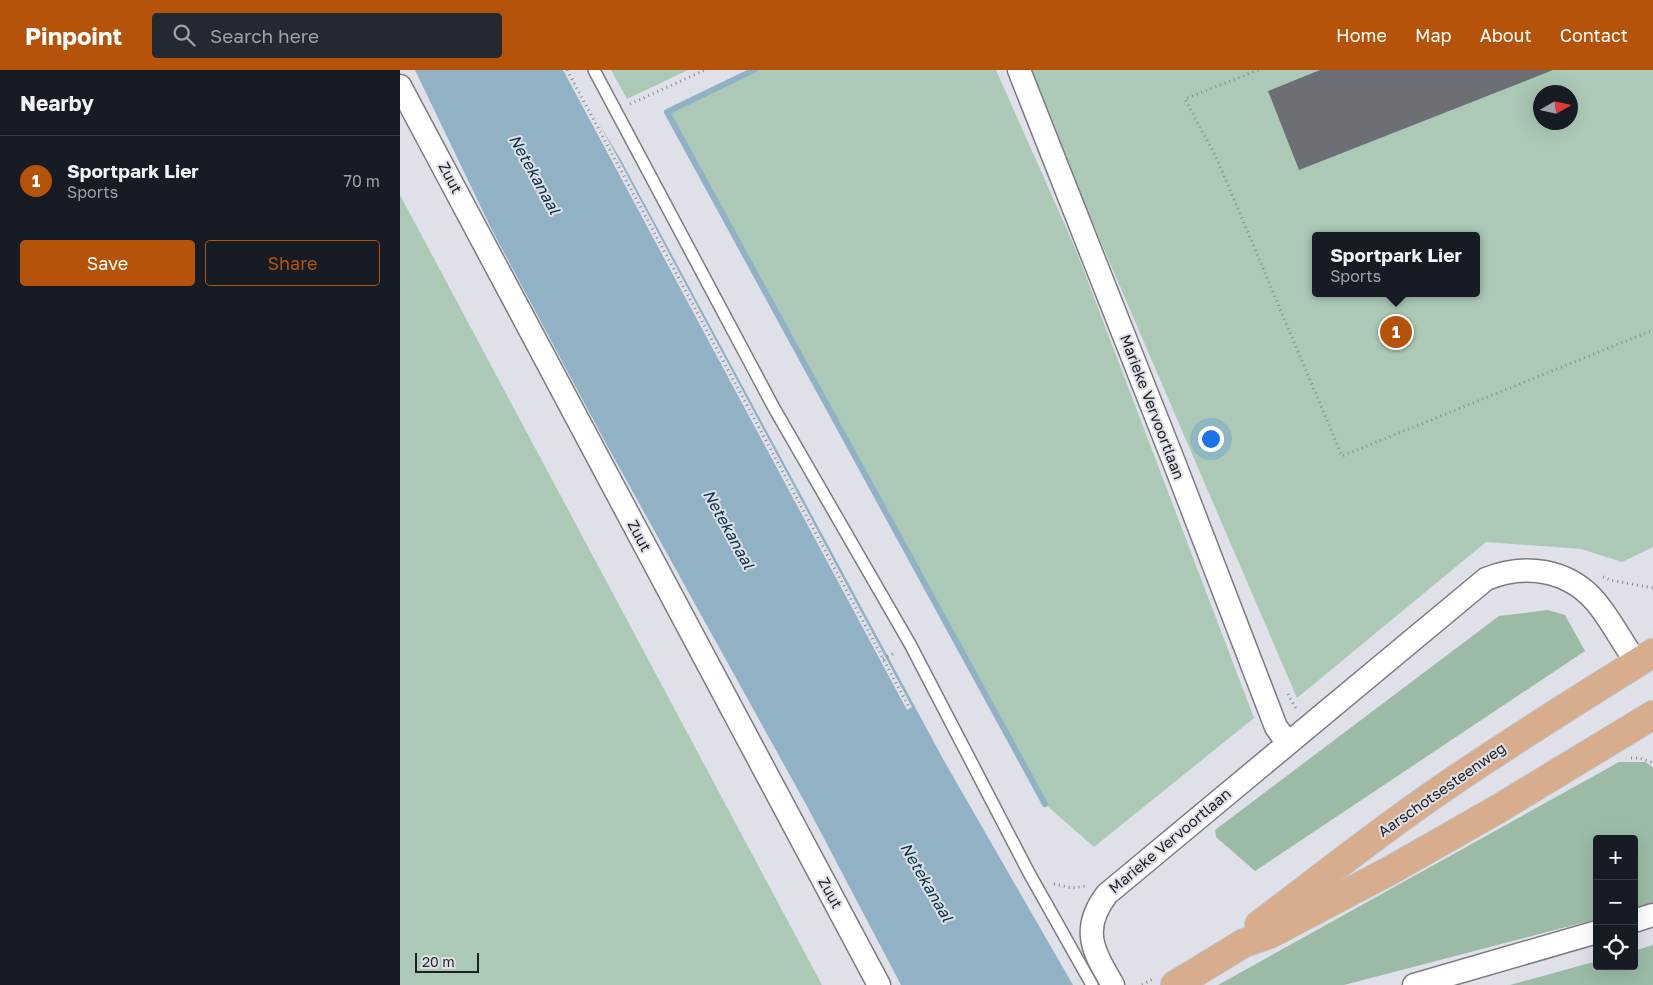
<!DOCTYPE html>
<html lang="en">
<head>
<meta charset="utf-8">
<style>
  :root { --surface:#171b24; --page:#242831; --text:#f1f3f6; --muted:#9ea1a6; --line:#363941; --accent:#b45309 }
  body { margin:0; font-family:"Golos Text",sans-serif; background:var(--page); color:var(--text) }
  .controls { position:absolute; right:15px; bottom:15px; display:grid; overflow:hidden; border-radius:5px; box-shadow:0 5px 20px #0002 }
  .controls button { width:45px; height:45px; display:grid; place-items:center; padding:0; border:0; border-bottom:1px solid var(--line); background:var(--surface); color:var(--text); font:25px sans-serif }
  .compass { position:absolute; left:1133px; top:15px; width:45px; height:45px; border-radius:50%; background:var(--surface); box-shadow:0 5px 20px #0002; rotate:81deg }
  .scale { position:absolute; left:15px; bottom:12px; width:64px; box-sizing:border-box; padding-left:5px; border:2px solid #1f2022; border-top:0; font-size:14px; line-height:18px; white-space:nowrap; color:#1f2022; -webkit-text-stroke:4px #dfe0e8; paint-order:stroke }
  .you { position:absolute; left:810px; top:368px; width:18px; height:18px; margin:-12px; border:4px solid #fff; border-radius:50%; background:#1a73e8; box-shadow:0 0 0 8px #1a73e833 }
  .badge { display:grid; place-items:center; width:32px; height:32px; border-radius:50%; background:var(--accent); color:#fff; font-size:16px; font-weight:700 }
  .pin { position:absolute; translate:-50% -50%; border:2px solid #fff; box-shadow:0 1px 5px #0006 }
  .popup { position:absolute; left:912px; top:162px; width:168px; height:65px; box-sizing:border-box; display:grid; place-content:center; border-radius:5px; background:var(--surface); filter:drop-shadow(0 1px 4px #0005); font-size:16px; white-space:nowrap; color:var(--muted) }
  .popup b { font-size:19px; color:var(--text) }
  .popup::after { content:''; position:absolute; left:50%; top:100%; margin-left:-10px; border:10px solid transparent; border-top-color:var(--surface) }
  .list { margin:0; padding:0; list-style:none }
  h2 { display:flex; justify-content:space-between; align-items:center; height:65px; margin:0; padding:0 20px; font-size:21px }
  h2 small { font-size:16px; font-weight:400; color:var(--muted) }
  .list li { display:grid; grid-template-columns:32px 1fr auto; gap:15px; align-items:center; box-sizing:border-box; height:90px; padding:0 20px; border-top:1px solid var(--line) }
  .list b { display:block; font-size:19px; white-space:nowrap }
  .list p { margin:0; font-size:16px; white-space:nowrap; color:var(--muted) }
  .list em { font-size:16px; font-style:normal; color:var(--muted) }
  .actions { display:flex; gap:10px; padding:15px 20px }
  .actions a { flex:1; padding:11px 0; border:1px solid var(--accent); border-radius:5px; text-align:center; font-size:18px; color:var(--accent) }
  .actions .main { background:var(--accent); color:#fff }
  .icon { flex:none; width:28px; height:28px; fill:none; stroke:currentColor; stroke-width:2; stroke-linecap:round; stroke-linejoin:round }
  .map { position:relative; flex:none; width:1253px; height:915px; overflow:hidden }
  header { display:flex; align-items:center; gap:30px; box-sizing:border-box; height:70px; padding:0 25px; background:var(--accent); color:#fff }
  header strong { font-size:24px }
  nav { display:flex; gap:28px; margin-inline-start:auto; font-size:18px }
  .search { width:350px; height:45px; background:var(--page); display:flex; align-items:center; gap:12px; box-sizing:border-box; padding:0 18px; border-radius:5px; color:var(--muted); font-size:19px }
  main { display:flex }
  aside { flex:1; background:var(--surface) }
  .map>svg:first-child { display:block }
  .green { fill:#acc9b7; fill-rule:evenodd }
  .forest { fill:#9bbba7 }
  .water { fill:#91b2c5 }
  .pier { fill:#dfe0e8 }
  .lines { fill:none; stroke-linecap:round; stroke-linejoin:round }
  .stream { stroke:#91b2c5; stroke-width:6 }
  .building { fill:#6e6f75 }
  .lane-casing { stroke:#7b7c83; stroke-width:14 }
  .street-casing { stroke:#7b7c83; stroke-width:25 }
  .primary-casing { stroke:#c0c1c1; stroke-width:30 }
  .path { stroke:#8a8b90; stroke-width:3; stroke-dasharray:1 4; stroke-linecap:butt }
  .lane { stroke:#fff; stroke-width:11 }
  .street { stroke:#fff; stroke-width:22 }
  .primary { stroke:#d7ad8e; stroke-width:28 }
  .labels { text-anchor:middle; stroke-width:4; stroke-linejoin:round; paint-order:stroke }
  .street-label { font-size:15px; fill:#1f2022; stroke:#dfe0e8 }
  .water-label { font-size:16px; font-style:italic; fill:#053449; stroke:#dfe0e8 }
</style>
</head>
<body>
<header>
<strong>Pinpoint</strong>
<div class="search"><svg class="icon" aria-label="search" viewBox="0 0 24 24"><circle cx="10" cy="10" r="6"/><path d="M15 15l6 6"/></svg>Search here</div>
<nav><a>Home</a><a>Map</a><a>About</a><a>Contact</a></nav>
</header>
<main>
<aside>
<h2>Nearby<small></small></h2>
<ul class="list">
<li><span class="badge">1</span><div><b>Sportpark Lier</b><p>Sports</p></div><em>70 m</em></li>
</ul>
<div class="actions"><a class="main">Save</a><a>Share</a></div>
</aside>
<div class="map">
<svg width="1253" height="915" viewBox="0 0 1253 915">
  <rect width="100%" height="100%" fill="#dfe0e8"/>
  <!-- green -->
  <path class="green" d="M211,0H288L227,29Z
    M354,0H596L676,180L854,648L694,777L645,734L267,42Z
    M627,0H1253V477L1222,492L1181,479L1086,472L897,628ZM1140,22H1170V52H1140ZM916,166H1076V223H916Z
    M0,125L422,915H0Z"/>
  <!-- forest -->
  <path class="forest" d="M1148,540L1165,545L1185,581L855,801L816,767L815,760L1099,546Z
    M1219,692H1245L1253,697V835L1234,839V769H1197V849L944,915H818Z
    M1253,875V915H1110L1197,891V896H1234V881Z"/>
  <!-- water -->
  <path class="water" d="M15,0H167L221,90L543,689L673,915H501L408,738L203,368L91,158Z"/>
  <!-- pier -->
  <path class="pier" d="M163,0H170L176,10L512,637L507,640Z"/>
  <g class="lines">
    <!-- stream -->
    <path class="stream" d="M354,0L267,42L645,734"/>
  </g>
  <!-- building -->
  <path class="building" d="M920,0H1153L899,100L868,21Z"/>
  <g class="lines">
    <defs>
      <path id="lane" d="M194,0L374,338L510,574L629,803L692,915"/>
      <path id="street" d="M619,0L774,392L876,657L887,672
        M0,16L479,915
        M1234,851L1253,845
        M713,915C693,881 680,859 707,824L1086,509C1124,493 1168,499 1196,532C1211,550 1223,574 1237,593
        M1014,915L1197,862"/>
      <path id="primary" d="M859,855C916,812 971,768 1030,727C1102,677 1177,630 1253,583
        M775,915L844,873L870,864L991,800L1098,739L1253,645"/>
    </defs>
    <!-- lane casing -->
    <use href="#lane" class="lane-casing"/>
    <!-- street casing -->
    <use href="#street" class="street-casing"/>
    <!-- primary casing -->
    <use href="#primary" class="primary-casing"/>
    <!-- path -->
    <path class="path" d="M167,0L509,637
      M858,0L785,29L817,89L942,386L1253,260
      M230,34L305,0
      M1203,507L1210,510L1253,518
      M483,589L496,582
      M888,624L896,639
      M1231,688H1240L1253,693
      M654,814L672,818L687,816
      M742,915L753,909"/>
    <!-- lane -->
    <use href="#lane" class="lane"/>
    <!-- street -->
    <use href="#street" class="street"/>
    <!-- primary -->
    <use href="#primary" class="primary"/>
  </g>
  <g class="labels">
    <!-- street labels -->
    <g class="street-label">
      <text transform="translate(50 108) rotate(62)" y="5">Zuut</text>
      <text transform="translate(752 337) rotate(69)" y="5">Marieke Vervoortlaan</text>
      <text transform="translate(239 466) rotate(62)" y="5">Zuut</text>
      <text transform="translate(1042 720) rotate(-35)" y="5">Aarschotsesteenweg</text>
      <text transform="translate(770 771) rotate(-40)" y="5">Marieke Vervoortlaan</text>
      <text transform="translate(430 823) rotate(61)" y="5">Zuut</text>
    </g>
    <!-- water labels -->
    <g class="water-label">
      <text transform="translate(135 104) rotate(61)" y="6">Netekanaal</text>
      <text transform="translate(329 459) rotate(61)" y="6">Netekanaal</text>
      <text transform="translate(527 812) rotate(60)" y="6">Netekanaal</text>
    </g>
  </g>
</svg>
<div class="controls">
<button>+</button>
<button>−</button>
<button><svg class="icon" aria-label="locate" viewBox="0 0 24 24"><circle cx="12" cy="12" r="6"/><path d="M12 2v4M12 18v4M2 12h4M18 12h4"/></svg></button>
</div>
<svg class="compass" viewBox="-18 -18 36 36"><path d="M0-13l5 13h-10z" fill="#e53935"/><path d="M0 13l5-13h-10z" fill="#9ea1a6"/></svg>
<div class="scale">20 m</div>
<div class="you"></div>
<div class="pin badge" style="left:996px;top:262px">1</div>
<div class="popup"><b>Sportpark Lier</b>Sports</div>
</div>
</main>
</body>
</html>
